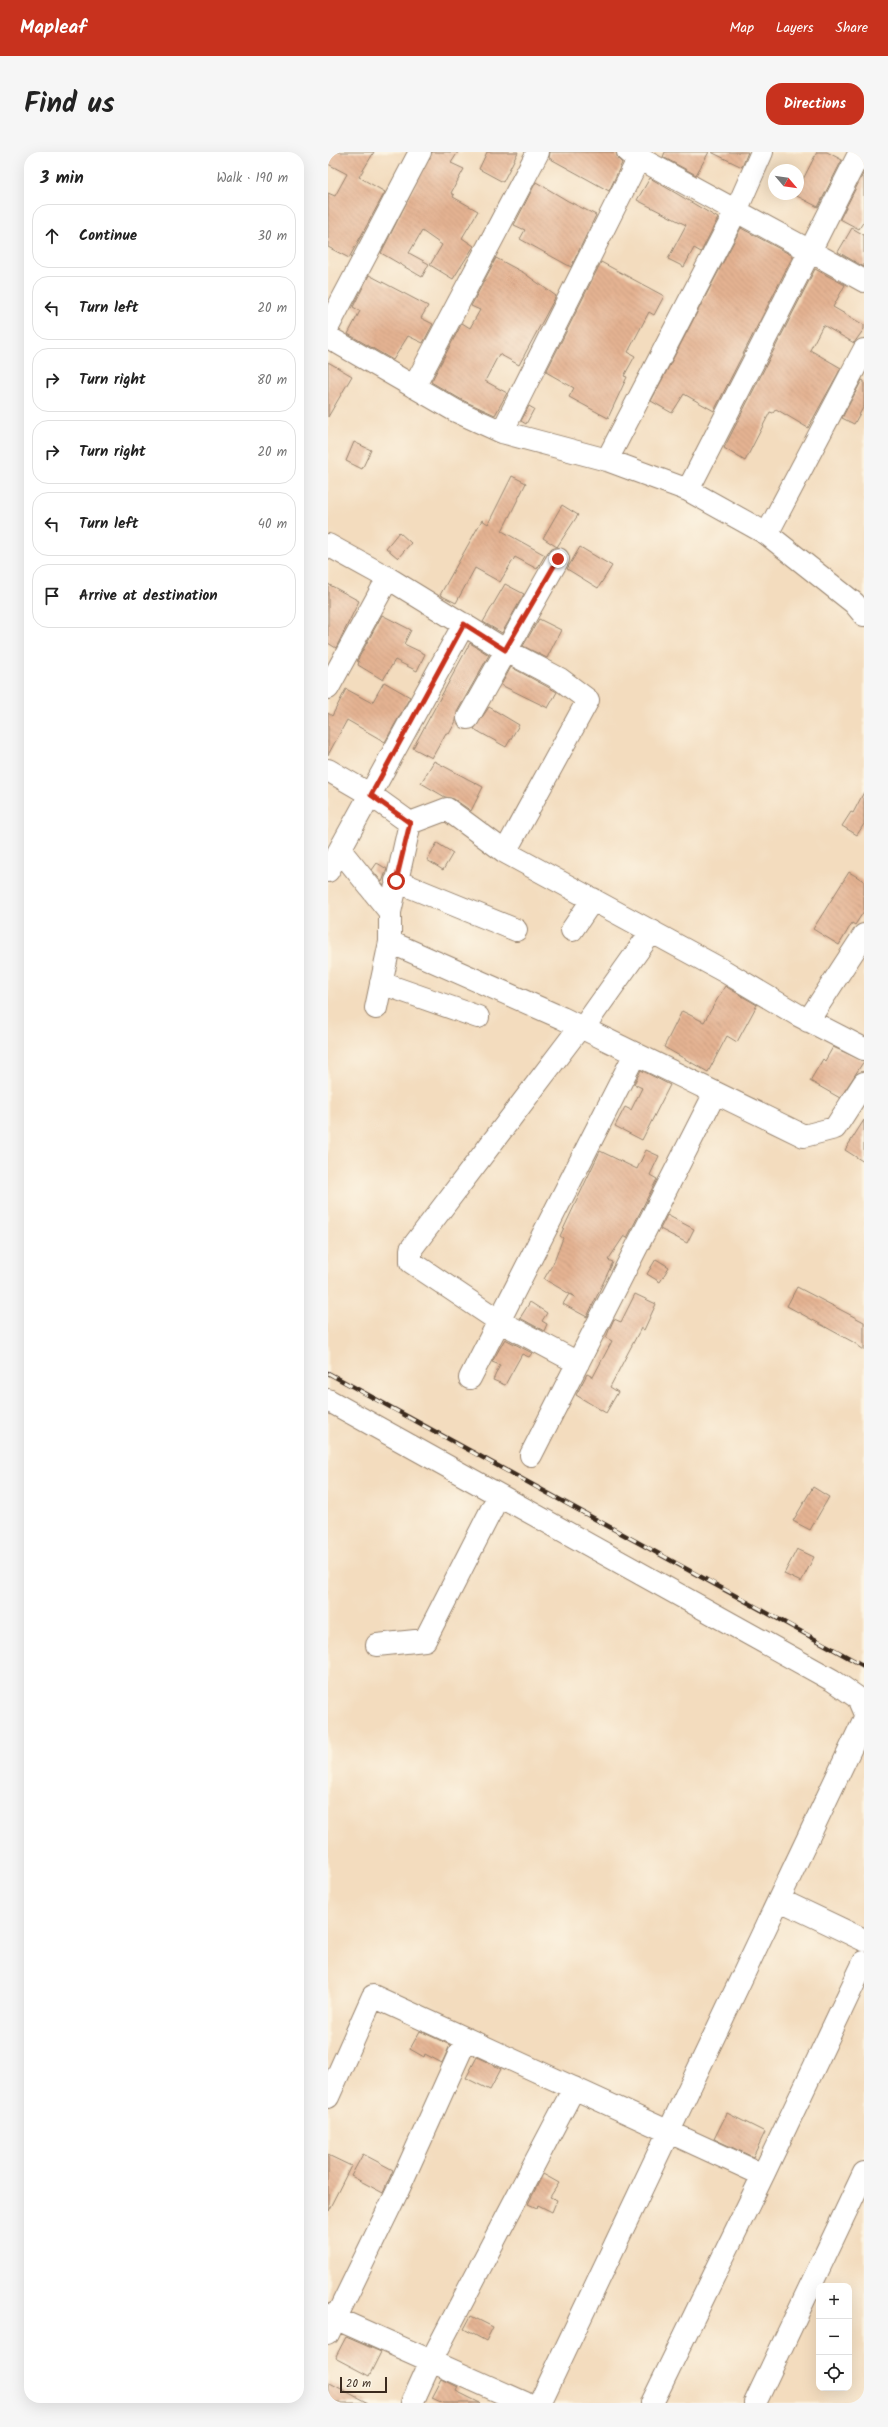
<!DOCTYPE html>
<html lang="en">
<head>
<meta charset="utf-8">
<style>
  :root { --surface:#fff; --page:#f6f6f6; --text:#222; --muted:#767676; --line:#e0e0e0; --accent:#c8321e }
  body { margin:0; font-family:Kalam,sans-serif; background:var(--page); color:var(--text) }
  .controls { position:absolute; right:12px; bottom:12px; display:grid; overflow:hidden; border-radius:8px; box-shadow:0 4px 16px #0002 }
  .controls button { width:36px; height:36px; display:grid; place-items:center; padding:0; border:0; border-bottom:1px solid var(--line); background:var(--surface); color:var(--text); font:20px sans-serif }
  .compass { position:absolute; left:440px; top:12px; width:36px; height:36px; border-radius:50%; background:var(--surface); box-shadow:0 4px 16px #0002; rotate:119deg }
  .scale { position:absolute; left:12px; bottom:10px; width:47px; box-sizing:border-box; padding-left:4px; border:2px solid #3b2a1e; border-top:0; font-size:11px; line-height:14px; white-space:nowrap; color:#3b2a1e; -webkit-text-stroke:3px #fcf5e5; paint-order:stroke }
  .stop { position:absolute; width:12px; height:12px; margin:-9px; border:3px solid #c8321e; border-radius:50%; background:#fff }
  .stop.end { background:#c8321e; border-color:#fff; box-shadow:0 1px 4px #0008 }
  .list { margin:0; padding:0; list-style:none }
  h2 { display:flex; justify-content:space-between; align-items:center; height:52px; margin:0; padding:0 16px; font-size:17px }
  h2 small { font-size:13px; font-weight:400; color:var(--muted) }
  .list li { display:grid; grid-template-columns:26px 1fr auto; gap:12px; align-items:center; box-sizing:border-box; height:64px; margin:0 8px 8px; padding:0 8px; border:1px solid var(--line); border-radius:16px }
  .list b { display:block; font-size:15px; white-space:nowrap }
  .list em { font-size:13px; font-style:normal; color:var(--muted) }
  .icon { flex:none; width:22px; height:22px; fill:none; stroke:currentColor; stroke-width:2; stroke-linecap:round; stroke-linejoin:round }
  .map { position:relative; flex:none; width:536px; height:2251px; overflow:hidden; border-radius:16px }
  header { display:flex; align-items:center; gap:24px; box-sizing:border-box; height:56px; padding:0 20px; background:var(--accent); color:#fff }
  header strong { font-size:19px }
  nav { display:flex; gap:22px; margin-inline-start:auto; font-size:14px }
  .intro { display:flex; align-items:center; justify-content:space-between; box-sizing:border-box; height:96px; padding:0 24px }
  h1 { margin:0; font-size:28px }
  .button { padding:10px 18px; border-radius:16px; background:var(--accent); color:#fff; font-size:14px; font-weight:700 }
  main { display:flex; gap:24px; padding:0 24px }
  aside { flex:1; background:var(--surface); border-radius:16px; box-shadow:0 4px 16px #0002 }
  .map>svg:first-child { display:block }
  .building { fill:url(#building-back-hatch) }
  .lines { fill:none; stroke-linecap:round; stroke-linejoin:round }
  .minor-casing { stroke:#97836e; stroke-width:24 }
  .minor { stroke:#fff; stroke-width:22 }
  .rail-casing { stroke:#3b2a1e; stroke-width:4.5 }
  .rail { stroke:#fcf5e5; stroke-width:3; stroke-dasharray:9; stroke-linecap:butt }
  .route { stroke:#c8321e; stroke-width:5 }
</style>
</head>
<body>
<header>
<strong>Mapleaf</strong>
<nav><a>Map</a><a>Layers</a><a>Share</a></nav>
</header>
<div class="intro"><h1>Find us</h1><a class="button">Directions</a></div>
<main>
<aside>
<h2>3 min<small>Walk · 190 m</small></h2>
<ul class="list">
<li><svg class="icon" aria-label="ahead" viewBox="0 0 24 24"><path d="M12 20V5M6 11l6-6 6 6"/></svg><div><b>Continue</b></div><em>30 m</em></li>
<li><svg class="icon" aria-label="left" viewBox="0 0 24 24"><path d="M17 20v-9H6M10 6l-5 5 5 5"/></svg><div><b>Turn left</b></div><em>20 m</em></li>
<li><svg class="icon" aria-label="right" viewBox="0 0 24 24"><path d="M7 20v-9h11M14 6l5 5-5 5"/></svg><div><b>Turn right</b></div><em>80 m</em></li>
<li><svg class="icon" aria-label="right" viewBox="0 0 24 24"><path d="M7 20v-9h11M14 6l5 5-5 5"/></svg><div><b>Turn right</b></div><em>20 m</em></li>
<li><svg class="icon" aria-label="left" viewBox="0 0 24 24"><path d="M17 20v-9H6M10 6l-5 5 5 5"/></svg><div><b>Turn left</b></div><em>40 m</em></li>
<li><svg class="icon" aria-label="arrive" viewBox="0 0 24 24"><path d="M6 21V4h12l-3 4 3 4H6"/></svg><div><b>Arrive at destination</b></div></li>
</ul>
</aside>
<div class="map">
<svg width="536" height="2251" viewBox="0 0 536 2251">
  <defs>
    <pattern id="building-back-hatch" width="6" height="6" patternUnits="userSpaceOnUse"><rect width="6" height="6" fill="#e4b292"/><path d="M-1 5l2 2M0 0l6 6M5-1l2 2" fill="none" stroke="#c4997d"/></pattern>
  </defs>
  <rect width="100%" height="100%" fill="#fcf5e5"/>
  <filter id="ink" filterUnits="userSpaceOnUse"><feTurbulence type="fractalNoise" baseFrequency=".025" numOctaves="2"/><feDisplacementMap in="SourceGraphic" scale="8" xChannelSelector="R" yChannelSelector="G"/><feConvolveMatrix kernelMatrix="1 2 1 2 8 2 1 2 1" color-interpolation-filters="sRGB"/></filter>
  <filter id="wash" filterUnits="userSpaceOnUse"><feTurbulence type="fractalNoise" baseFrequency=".012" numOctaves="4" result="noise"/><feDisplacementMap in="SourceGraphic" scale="16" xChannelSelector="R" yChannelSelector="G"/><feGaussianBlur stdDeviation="0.9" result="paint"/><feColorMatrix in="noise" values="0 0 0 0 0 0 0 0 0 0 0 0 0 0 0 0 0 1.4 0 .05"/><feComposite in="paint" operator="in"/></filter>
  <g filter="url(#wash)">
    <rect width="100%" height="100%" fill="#f3dcbe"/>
    <g id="blocks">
      <!-- building -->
      <path class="building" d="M0,0H46L31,25L57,40L21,106L0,95V41L7,44L19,22L0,12Z
        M104,0H130L123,11L136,17L123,41L126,43L125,45L150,59L134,86L146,94L125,127L102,113L114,93L94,79L81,101L101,112L94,125L53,101Z
        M159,0H190L175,30L151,17Z
        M222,0H288L290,7L294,11L281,39L221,6Z
        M337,0H381L368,23L335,5Z
        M383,0H420L414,15Z
        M489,0H499L514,8L490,55L467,43L470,42V37Z
        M536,20V69L531,77L512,67Z
        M322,26L390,66L373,100L366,96L356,115L340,107L358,73L309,48Z
        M208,30L240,49L268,63L243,115L192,87L197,78L186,73Z
        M413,76L465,104L386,259L356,242L344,261L323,249Z
        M524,76L536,83V115L510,100Z
        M168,106L196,121L228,144L191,213L171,202L157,229L179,241L167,263L134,248L103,230L134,171L142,176L152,158L143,154Z
        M273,110L336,144L326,163L321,160L300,200L307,204L296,224L299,225L280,266L241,245L246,236L218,220Z
        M487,117L517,133L505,155L536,173V177L526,191L495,173L482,198L513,216L480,276L448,257L445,261L442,260L417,309L396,296Z
        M41,123L100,154L93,166L105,172L95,191L80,184L65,208L20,182L32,159L25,155Z
        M0,210L24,224L0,265Z
        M534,228L536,229V254L526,272L514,266Z
        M201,254L206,257L198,272L193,269Z
        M26,290L43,298L34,317L18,309Z
        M184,324L198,331L174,379L217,403L209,417L187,405L172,430L147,416L128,451L112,443L154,368L160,372Z
        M234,353L250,363L229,395L215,386Z
        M71,380L83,391L70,406L58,396Z
        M252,395L284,414L270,436L239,417Z
        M0,432L31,449L8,496L0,491Z
        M177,432L196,442L174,481L155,470Z
        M54,463L83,478L76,492L97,502L89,519L67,508L55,528L30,513L31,510L29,509Z
        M211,467L233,478L219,506L195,494Z
        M142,491L161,503L129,560L128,569L121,582L118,581L104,606L85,596Z
        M183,515L229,540L220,556L173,533Z
        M56,530L82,545L57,590L19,568L0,603V561L4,564L18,537L44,551Z
        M161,555L191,573L178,595L146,577Z
        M106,609L155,635L143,659L126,647L117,645L93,631Z
        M536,640V672L529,683L514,674L523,660L525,661Z
        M109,691L125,701L115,718L99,708Z
        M49,711L59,717L54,730L44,718Z
        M521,720L536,729V759L527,773L524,771L511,793L485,777Z
        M397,834L429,853L409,890L399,884L380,920L336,895L354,859L376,870Z
        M505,895L536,909L512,946L482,929L495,907L497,909Z
        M313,918L342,933L314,988L287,974L297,955L303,958L314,936L306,932Z
        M536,968V1010L517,998Z
        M318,998L331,1004L322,1023L329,1027L299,1086L296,1084L280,1108L285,1110L259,1165L235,1152L241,1142L247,1145L216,1127L226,1110L235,1086L232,1084L272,999L309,1017Z
        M339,1063L366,1077L359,1091L332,1077Z
        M328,1107L341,1115L332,1130L319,1122Z
        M469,1135L536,1170V1198L525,1190L459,1154Z
        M307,1142L328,1152L316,1178L313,1176L282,1235L290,1240L278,1261L248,1243L259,1222L265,1225L284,1189L278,1186L281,1178L286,1167L293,1170Z
        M202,1150L219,1161L214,1169L219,1172L216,1179L192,1166Z
        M177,1187L204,1201L201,1205L194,1202L177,1233L165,1228L172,1213L164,1210Z
        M485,1335L501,1345L482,1378L465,1369Z
        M469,1397L486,1405L473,1430L456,1422Z
        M92,1879L122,1893L114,1911L97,1902L96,1905L82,1897Z
        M149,1905L173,1917L162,1938L138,1926Z
        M399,1961L437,1980L425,2005L386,1987Z
        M35,2002L65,2018L55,2041L23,2024Z
        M0,2003L23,2014L0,2059Z
        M215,2022L231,2031L222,2045L229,2048L224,2060L210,2053L209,2056L200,2052Z
        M143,2164L165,2175L158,2189L136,2177Z
        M18,2185L53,2200L41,2224L7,2206Z
        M114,2227L130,2235L128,2239L152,2251H115L104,2246Z
        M0,2230L40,2251H0Z"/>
    </g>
  </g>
  <g filter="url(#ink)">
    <use href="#blocks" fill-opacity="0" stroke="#97836e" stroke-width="1"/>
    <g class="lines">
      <defs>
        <path id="minor" d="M300,0L482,99L360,338
          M532,0L482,99L536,129
          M0,175L92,0
          M0,185L128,259L174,280L279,308L360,338L439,382L536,198
          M86,235L210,0
          M174,280L311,6
          M279,308L408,59L434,0
          M439,382L526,451L536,463
          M0,393L60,426L177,498L232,527L260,548L177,700L396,819L470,863L536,897
          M0,536L60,426
          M140,566L230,407
          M0,618L43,643L82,671L62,760V790L234,866L476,984L507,976L536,931
          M82,671L119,657L177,700
          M12,698L62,760
          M0,719L136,472
          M68,729L188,778
          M244,778L265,747
          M53,831L150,865
          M48,856L62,790
          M480,869L536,783
          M255,876L324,779
          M250,1211L171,1169L95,1118L83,1110V1097L252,875
          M142,1226L307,902
          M0,1248L171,1343
          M203,1303L387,941
          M49,1493L97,1488L171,1343L504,1528L530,1546L536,1560
          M452,1748L536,1788
          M0,1945L45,1844L435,2023L324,2251
          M435,2023L536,1810
          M0,2163L197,2251
          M0,2182L70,2038L138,1887
          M84,2251L103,2209L246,1936
          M212,2251L536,1568
          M427,2251L536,2021"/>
      </defs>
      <!-- minor casing -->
      <use href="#minor" class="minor-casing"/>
      <!-- minor -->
      <use href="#minor" class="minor"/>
      <defs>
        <path id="rail" d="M0,1221C178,1320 358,1415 536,1514"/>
      </defs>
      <!-- rail casing -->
      <use href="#rail" class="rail-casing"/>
      <!-- rail -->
      <use href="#rail" class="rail"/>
    </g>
  </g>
  <g class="lines" filter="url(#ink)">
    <!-- route -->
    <path class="route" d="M68,729L82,671L43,643L136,472L177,498L230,407"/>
  </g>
</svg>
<div class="controls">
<button>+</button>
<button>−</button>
<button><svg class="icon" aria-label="locate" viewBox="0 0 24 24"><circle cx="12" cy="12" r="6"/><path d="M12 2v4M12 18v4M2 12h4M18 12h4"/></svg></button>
</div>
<svg class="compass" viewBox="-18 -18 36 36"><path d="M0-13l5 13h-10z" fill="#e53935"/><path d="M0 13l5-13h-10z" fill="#767676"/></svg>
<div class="scale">20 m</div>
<div class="stop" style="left:68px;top:729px"></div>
<div class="stop end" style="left:230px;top:407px"></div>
</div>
</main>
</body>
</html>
